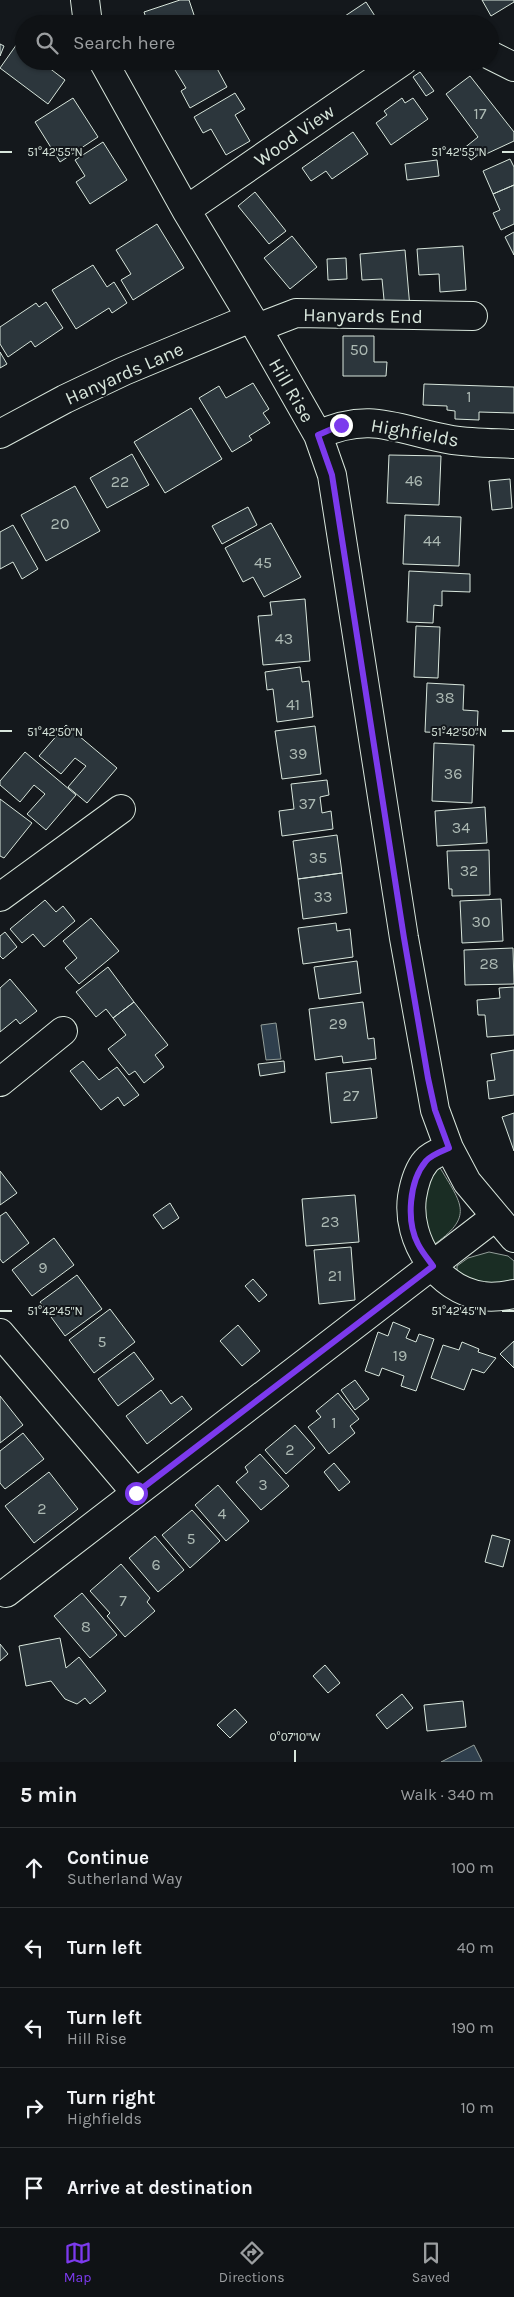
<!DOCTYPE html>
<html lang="en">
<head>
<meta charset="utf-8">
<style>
  :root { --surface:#0f1215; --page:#1d2022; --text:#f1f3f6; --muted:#9b9ea0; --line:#2f3234; --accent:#7c3aed }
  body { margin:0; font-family:Karla,sans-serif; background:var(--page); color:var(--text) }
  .stop { position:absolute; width:15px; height:15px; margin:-11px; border:4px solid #7c3aed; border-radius:50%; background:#fff }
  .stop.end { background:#7c3aed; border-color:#fff; box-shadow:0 1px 5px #0008 }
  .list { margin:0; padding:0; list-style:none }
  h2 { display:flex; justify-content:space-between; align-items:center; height:65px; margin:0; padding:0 20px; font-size:21px }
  h2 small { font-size:16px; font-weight:400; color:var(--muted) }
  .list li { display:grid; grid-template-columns:32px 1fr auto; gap:15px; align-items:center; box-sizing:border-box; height:80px; padding:0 20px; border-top:1px solid var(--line) }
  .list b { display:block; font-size:19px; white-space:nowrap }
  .list p { margin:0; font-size:16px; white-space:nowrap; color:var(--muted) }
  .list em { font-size:16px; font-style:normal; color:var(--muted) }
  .icon { flex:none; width:28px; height:28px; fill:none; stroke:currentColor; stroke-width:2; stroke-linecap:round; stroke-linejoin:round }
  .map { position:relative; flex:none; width:514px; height:1762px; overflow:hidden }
  .search { position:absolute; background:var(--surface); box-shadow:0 1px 4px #0004; left:15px; right:15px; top:15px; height:55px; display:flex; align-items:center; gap:12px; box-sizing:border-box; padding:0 18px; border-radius:28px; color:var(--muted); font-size:19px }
  .sheet { height:465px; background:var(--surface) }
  nav { display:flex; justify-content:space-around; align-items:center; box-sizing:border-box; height:70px; border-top:1px solid var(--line); background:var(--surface); font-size:14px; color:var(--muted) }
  nav a { display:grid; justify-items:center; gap:2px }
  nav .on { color:var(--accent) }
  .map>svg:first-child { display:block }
  .green { fill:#1a2d24; stroke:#939e99 }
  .water { fill:#2f3f4d; stroke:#939e99 }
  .building { fill:#2c363c; stroke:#d8e6dc }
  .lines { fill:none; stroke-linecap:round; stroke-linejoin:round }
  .minor-casing { stroke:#d8e6dc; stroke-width:30 }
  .minor { stroke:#14181c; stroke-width:28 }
  .route { stroke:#7c3aed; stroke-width:6 }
  .ticks { fill:none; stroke:#d8e6dc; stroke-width:2 }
  .labels { text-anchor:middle; stroke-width:4; stroke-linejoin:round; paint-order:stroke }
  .number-label { font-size:16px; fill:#adbab4 }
  .street-label { font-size:19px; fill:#d8e6dc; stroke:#14181c }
  .ticks-label { font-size:12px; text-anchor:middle; fill:#d8e6dc; stroke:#14181c; stroke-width:4; stroke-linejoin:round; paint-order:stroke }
</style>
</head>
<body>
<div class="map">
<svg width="514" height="1762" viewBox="0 0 514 1762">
  <rect width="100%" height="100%" fill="#14181c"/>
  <!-- green -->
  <path class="green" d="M439,1166C462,1205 475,1216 432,1246L419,1192Z
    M489,1252L508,1256L514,1261V1289L491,1291L457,1272V1266L468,1258Z"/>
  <!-- water -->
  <path class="water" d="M276,1023L281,1059L266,1060L261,1025Z
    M474,1745L482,1761L480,1762H441Z"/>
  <!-- building -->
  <path class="building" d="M180,0H189L197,24H148L144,12Z
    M482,0H514V2L491,16Z
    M366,2L380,24H333Z
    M323,19L326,24H316Z
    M0,44L4,46L0,56Z
    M17,44L24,49V61H40L65,80L48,104L0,68Z
    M179,61H213L227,87L190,108L181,91L186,88L172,65Z
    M420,72L434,91L426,96L413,77Z
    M470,76L514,132V141L486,154L483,151L471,160L463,149L478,137L446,94Z
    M235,93L245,109L235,115L250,141L226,155L211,129L203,133L194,117Z
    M73,98L98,137L60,162L35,122Z
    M402,98L405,103L413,98L428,119L391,145L376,123L387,115L384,111Z
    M353,132L368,154L332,179L326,171L311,181L302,168Z
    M103,142L127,180L90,204L76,182L85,176L75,160Z
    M510,159L514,167V185L493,194L483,171Z
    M437,160L439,176L407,180L405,164Z
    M514,185V224L501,230L493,213L500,210L493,194Z
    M255,192L286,231L269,244L238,206Z
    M157,224L184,268L133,300L121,280L131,274L116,250Z
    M514,232V255L505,237Z
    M292,236L317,267L290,289L264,258Z
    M463,246L466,290L440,292L439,274L419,275L417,249Z
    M405,250L410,308L385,310L382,279L362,280L360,254Z
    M346,258L347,279L328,280L327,259Z
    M93,265L107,287L114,282L127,303L112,313L109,308L76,329L52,290Z
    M46,302L63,328L35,347L31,341L8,357L0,344V327L36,303L39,307Z
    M343,336H374V362H387L386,376H343Z
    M0,352L7,364L0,368Z
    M253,383L269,409L263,413L270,423L249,436L252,440L232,452L199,398L219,386L226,398Z
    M424,384L514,387V413L479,412V420L455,419V411L447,410V406L423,405Z
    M191,408L222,459L165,493L134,442Z
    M132,454L149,485L107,508L90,478Z
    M389,455L441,456L439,505L387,503Z
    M510,479L512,508L492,510L489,481Z
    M75,486L100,531L46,561L21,515Z
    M248,507L257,525L222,544L212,526Z
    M405,515L461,517L459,566L403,564Z
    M271,523L301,577L264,597L253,577L243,582L225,548Z
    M13,525L38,569L22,579L13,562L0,569V532Z
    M409,571L470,574V592L442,591V606L434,605L433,623L407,622Z
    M305,599L310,661L263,665L258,616L272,615L270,602Z
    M416,626L440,627L438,678L414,677Z
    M300,667L302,682L309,681L313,717L277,722L273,689L267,690L265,672Z
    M427,683L464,685L463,710L478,711L477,734L425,732Z
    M66,725L117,768L87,803L68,787L86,766L75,758L61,774L39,756Z
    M315,726L321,774L282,779L275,731Z
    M434,743L474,745L472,803L432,801Z
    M25,752L76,795L46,830L27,814L45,794L34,785L20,802L0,785V781Z
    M327,780L329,795L320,797L322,813L331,811L333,829L282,836L279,811L294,809L291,784Z
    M0,799L32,823L4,858L0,856Z
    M485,807L487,843L437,846L435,811Z
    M337,835L342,873L298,879L293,841Z
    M489,850L490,895L452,896V889H449L447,851Z
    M342,873L347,913L303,919L298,879Z
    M501,899L503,941L462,943L460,901Z
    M45,900L56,912L63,906L75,921L44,947L33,934L22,943L10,929Z
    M91,918L119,951L79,984L65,968L77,958L63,941Z
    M336,923L337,931L350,929L353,957L303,964L298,928Z
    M5,932L17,947L3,959L0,956V936Z
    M513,948L514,984L465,985L464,950Z
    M357,961L361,993L319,999L314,967Z
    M108,967L134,1002L113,1018L106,1009L96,1017L76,992Z
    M10,979L37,1011L20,1024L16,1019L0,1032V988Z
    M514,987V1035L487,1037L485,1015H478L477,1000L500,998L499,988Z
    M134,1002L168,1045L155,1055L164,1067L144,1083L135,1071L129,1075L108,1049L126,1035L113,1018Z
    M363,1002L368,1039L374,1038L376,1059L343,1063L342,1056L315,1060L309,1009Z
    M514,1050V1095L489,1099L487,1081L495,1080L491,1054Z
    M83,1061L99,1080L117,1067L139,1095L124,1106L118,1097L101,1110L70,1071Z
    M284,1061L285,1072L260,1076L258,1064Z
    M371,1068L377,1118L331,1123L326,1073Z
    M514,1113V1151L502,1117Z
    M0,1171L17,1193L0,1205Z
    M355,1195L359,1242L306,1246L302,1199Z
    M170,1203L179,1218L163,1229L153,1215Z
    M6,1212L29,1243L3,1263L0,1259V1216Z
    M54,1238L74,1265L32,1296L12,1270Z
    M351,1247L355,1300L319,1304L314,1250Z
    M77,1275L102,1309L65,1336L40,1302Z
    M253,1279L267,1295L259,1302L245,1286Z
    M110,1309L135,1342L94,1373L69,1340Z
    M393,1322L410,1329L406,1338L416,1342L419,1334L434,1339L416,1391L401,1386L404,1376L382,1368L379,1376L365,1371L378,1332L388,1336Z
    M238,1325L260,1351L242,1366L220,1341Z
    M514,1341V1368L500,1354Z
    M462,1342L479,1349L478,1352L496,1358L484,1373L472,1369L464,1390L431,1378L443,1345L459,1350Z
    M134,1352L154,1379L118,1406L98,1379Z
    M355,1380L369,1399L355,1410L341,1390Z
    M161,1390L171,1404L182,1396L192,1409L147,1444L126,1416Z
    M338,1393L359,1419L350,1426L355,1433L329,1454L308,1427L321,1417L316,1411Z
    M0,1396L23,1425L0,1443Z
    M295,1425L315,1448L286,1474L265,1450Z
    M23,1433L44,1459L5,1489L0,1483V1451Z
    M260,1454L289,1486L261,1510L236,1482L248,1472L245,1467Z
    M334,1463L350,1482L339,1491L324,1472Z
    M49,1472L78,1509L34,1543L5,1506Z
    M218,1485L249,1521L226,1541L195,1505Z
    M192,1510L220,1541L190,1568L162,1535Z
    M492,1535L510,1540L503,1567L485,1562Z
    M155,1536L184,1570L158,1592L129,1558Z
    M121,1564L150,1598L147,1602L155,1611L125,1637L107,1616L110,1613L90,1591Z
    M82,1593L117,1635L90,1658L54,1616Z
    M60,1638L66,1668L79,1657L106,1691L90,1704L85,1698L77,1704L65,1699L51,1681L26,1686L19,1646Z
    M0,1644L8,1654L0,1661Z
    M325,1665L340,1683L328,1693L313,1676Z
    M402,1694L413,1708L387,1729L376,1715Z
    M463,1701L466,1727L427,1731L424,1705Z
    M235,1709L247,1722L230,1738L217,1725Z"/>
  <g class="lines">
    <defs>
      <path id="minor" d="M85,0L88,24
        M490,55L514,67
        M103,61L186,210L257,328L318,435L332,475L404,938L435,1110L449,1148L467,1182L514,1238
        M186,210L403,61
        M257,328L296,313L473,316
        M0,434L65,399L124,371L251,318
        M318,435C372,410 399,431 452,440C472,443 494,443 514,444
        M0,897L121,809
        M0,1082L63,1031
        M449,1148C442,1151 431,1155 426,1161C418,1170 414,1185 412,1197C406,1240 438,1290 483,1296C493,1298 504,1296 514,1294
        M0,1333L136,1493
        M6,1593L495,1217"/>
    </defs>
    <!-- minor casing -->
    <use href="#minor" class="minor-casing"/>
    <!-- minor -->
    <use href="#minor" class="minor"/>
  </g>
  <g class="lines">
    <!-- route -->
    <path class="route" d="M136,1493L433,1266C428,1259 422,1252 418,1244C406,1221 409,1181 426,1161C431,1155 442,1151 449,1148L435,1110L428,1078L404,938L332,475L318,435L341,425"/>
  </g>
  <!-- ticks -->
  <path class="ticks" d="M0,152H12M502,152H514M0,731H12M502,731H514M0,1311H12M502,1311H514M295,1750V1762"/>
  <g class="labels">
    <!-- number labels -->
    <g class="number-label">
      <text x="480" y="119">17</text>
      <text x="359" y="355">50</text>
      <text x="469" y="402">1</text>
      <text x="414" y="486">46</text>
      <text x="120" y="487">22</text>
      <text x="60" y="529">20</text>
      <text x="432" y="546">44</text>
      <text x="263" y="568">45</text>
      <text x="284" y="644">43</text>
      <text x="445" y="703">38</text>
      <text x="293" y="710">41</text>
      <text x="298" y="759">39</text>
      <text x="453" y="779">36</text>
      <text x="307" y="809">37</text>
      <text x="461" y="833">34</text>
      <text x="318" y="863">35</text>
      <text x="469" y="876">32</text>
      <text x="323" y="902">33</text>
      <text x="481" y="927">30</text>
      <text x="489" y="969">28</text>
      <text x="338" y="1029">29</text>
      <text x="351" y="1101">27</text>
      <text x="330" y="1227">23</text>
      <text x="43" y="1273">9</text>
      <text x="335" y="1281">21</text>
      <text x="102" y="1347">5</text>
      <text x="400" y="1361">19</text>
      <text x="334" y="1428">1</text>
      <text x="290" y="1455">2</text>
      <text x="263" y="1490">3</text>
      <text x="42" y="1514">2</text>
      <text x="222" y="1519">4</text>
      <text x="191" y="1544">5</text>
      <text x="156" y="1570">6</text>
      <text x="123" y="1606">7</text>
      <text x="86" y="1632">8</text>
    </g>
    <!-- street labels -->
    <g class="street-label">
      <text transform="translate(294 135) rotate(-35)" y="7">Wood View</text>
      <text transform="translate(363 315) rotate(1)" y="7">Hanyards End</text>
      <text transform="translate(124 373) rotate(-24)" y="7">Hanyards Lane</text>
      <text transform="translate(292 390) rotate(60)" y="7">Hill Rise</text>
      <text transform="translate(415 432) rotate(10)" y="7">Highfields</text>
    </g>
  </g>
  <g class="ticks-label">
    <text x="55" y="156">51°42'55"N</text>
    <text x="459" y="156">51°42'55"N</text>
    <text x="55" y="736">51°42'50"N</text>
    <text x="459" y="736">51°42'50"N</text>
    <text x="55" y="1315">51°42'45"N</text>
    <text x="459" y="1315">51°42'45"N</text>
    <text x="295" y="1741">0°07'10"W</text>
  </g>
</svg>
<div class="stop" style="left:136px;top:1493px"></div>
<div class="stop end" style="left:341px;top:425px"></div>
<div class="search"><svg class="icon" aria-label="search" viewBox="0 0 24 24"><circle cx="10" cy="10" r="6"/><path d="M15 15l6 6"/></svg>Search here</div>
</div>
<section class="sheet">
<h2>5 min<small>Walk · 340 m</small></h2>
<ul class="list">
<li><svg class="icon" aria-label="ahead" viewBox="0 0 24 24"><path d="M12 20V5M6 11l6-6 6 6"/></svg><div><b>Continue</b><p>Sutherland Way</p></div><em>100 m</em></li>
<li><svg class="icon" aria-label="left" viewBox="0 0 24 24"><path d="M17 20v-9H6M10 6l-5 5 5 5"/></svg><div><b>Turn left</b></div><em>40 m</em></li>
<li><svg class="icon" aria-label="left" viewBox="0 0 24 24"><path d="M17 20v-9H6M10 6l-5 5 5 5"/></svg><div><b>Turn left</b><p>Hill Rise</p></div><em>190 m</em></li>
<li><svg class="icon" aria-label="right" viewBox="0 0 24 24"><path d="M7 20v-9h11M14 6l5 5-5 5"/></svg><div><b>Turn right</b><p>Highfields</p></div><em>10 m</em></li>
<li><svg class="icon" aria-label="arrive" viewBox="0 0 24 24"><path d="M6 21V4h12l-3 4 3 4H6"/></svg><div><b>Arrive at destination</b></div></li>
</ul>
</section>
<nav>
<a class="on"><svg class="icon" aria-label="map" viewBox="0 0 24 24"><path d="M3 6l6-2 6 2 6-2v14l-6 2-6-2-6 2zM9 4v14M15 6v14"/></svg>Map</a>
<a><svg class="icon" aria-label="directions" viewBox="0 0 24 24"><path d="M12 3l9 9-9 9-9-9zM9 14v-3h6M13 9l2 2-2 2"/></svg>Directions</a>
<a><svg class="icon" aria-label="saved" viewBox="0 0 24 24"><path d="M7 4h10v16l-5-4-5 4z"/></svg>Saved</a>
</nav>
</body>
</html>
